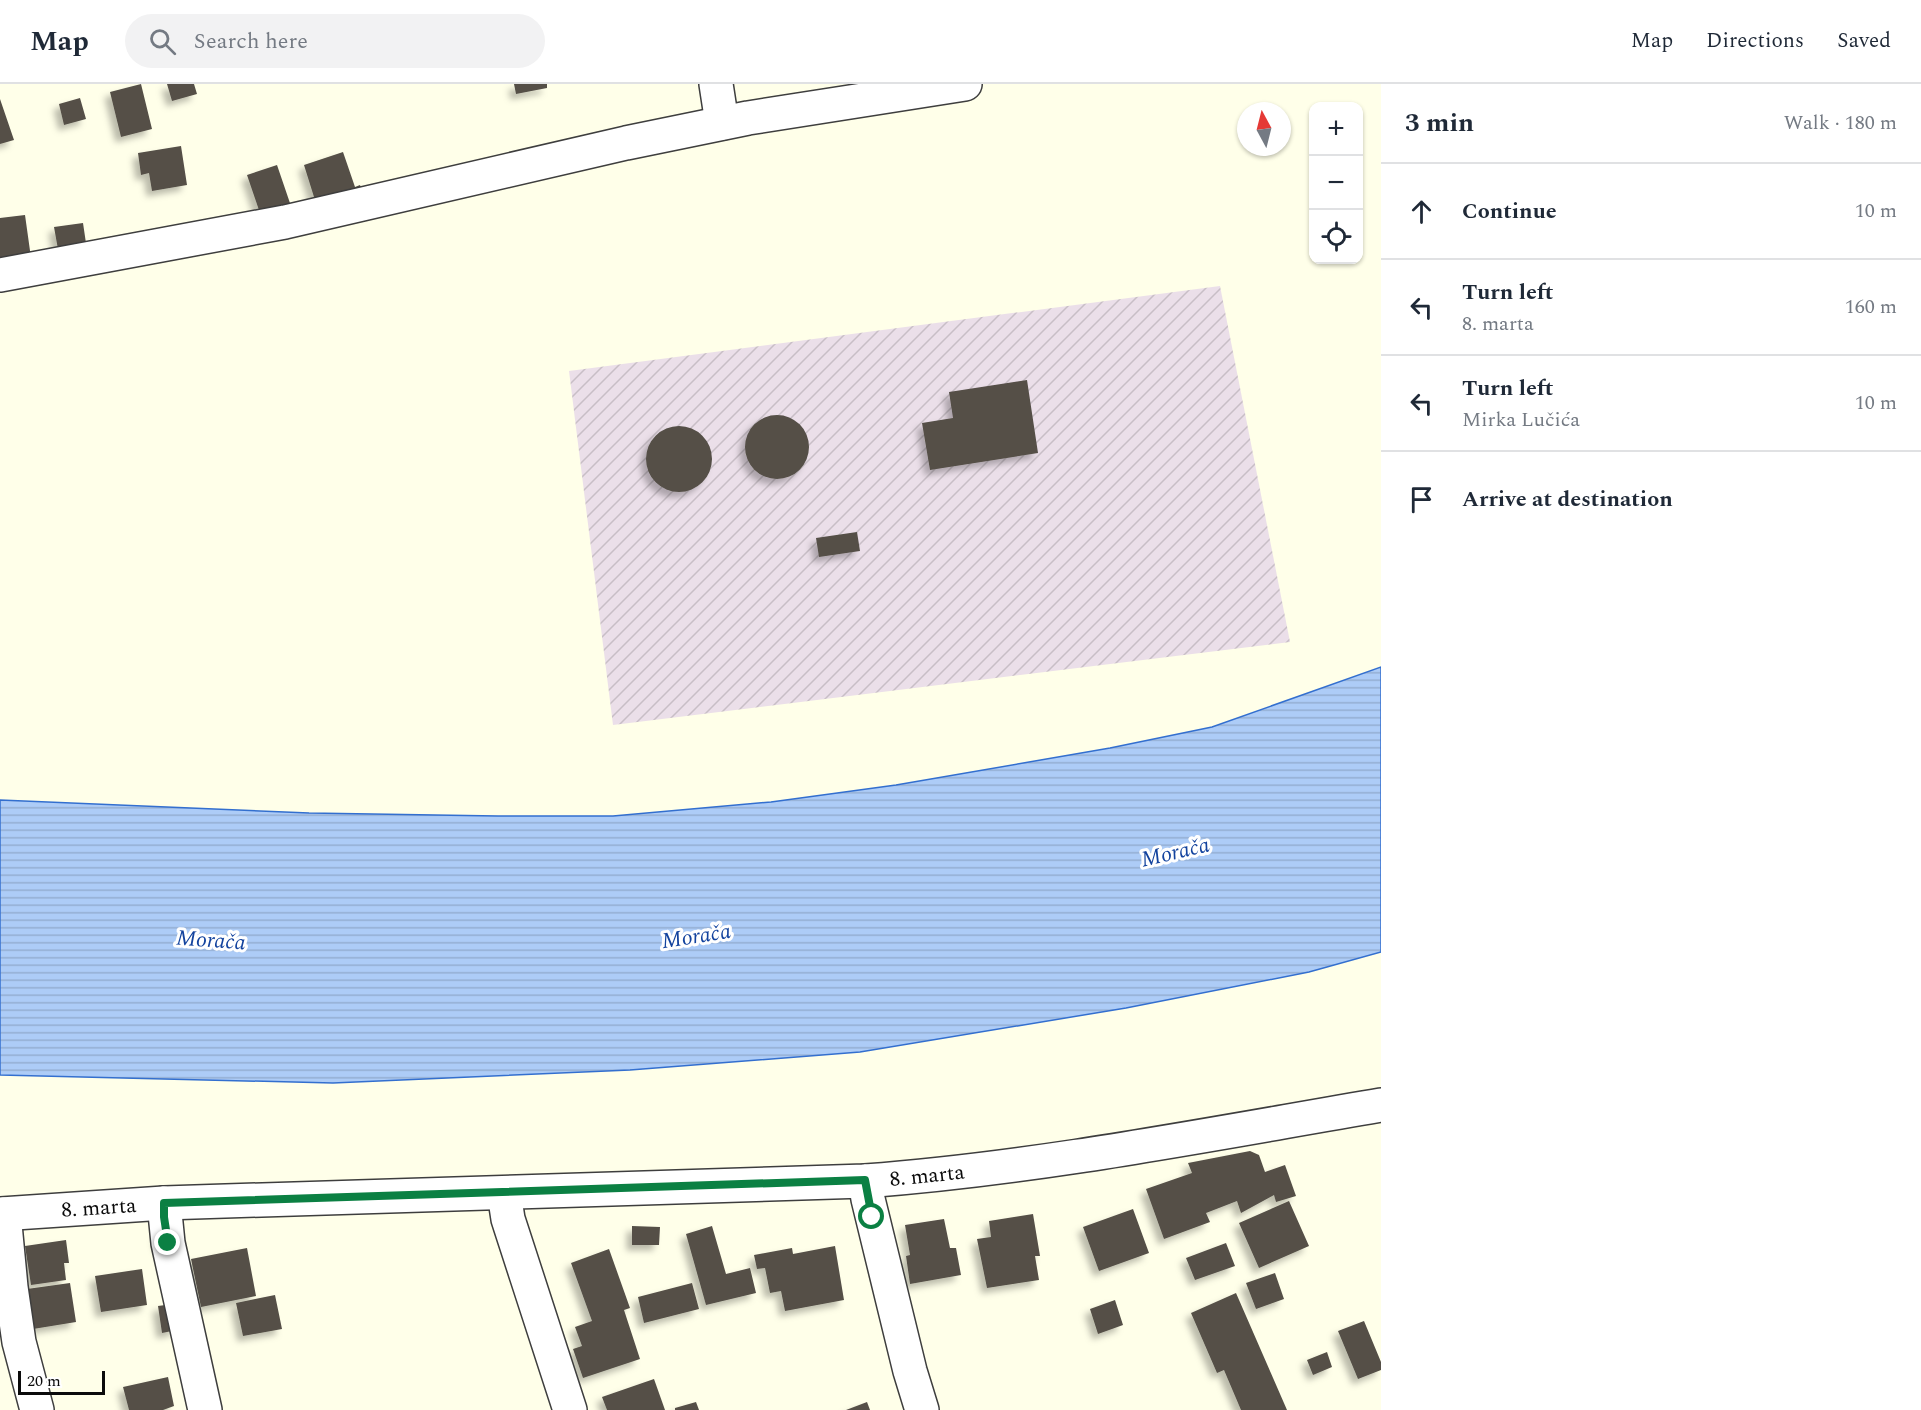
<!DOCTYPE html>
<html lang="en">
<head>
<meta charset="utf-8">
<style>
  :root { --surface:#fff; --page:#f2f2f3; --text:#1f2937; --muted:#747a83; --line:#e0e1e3 }
  body { margin:0; font-family:Spectral,serif; background:var(--page); color:var(--text) }
  .controls { position:absolute; right:18px; top:18px; display:grid; overflow:hidden; border-radius:12px; box-shadow:0 2px 4px #0004 }
  .controls button { width:54px; height:54px; display:grid; place-items:center; padding:0; border:0; border-bottom:2px solid var(--line); background:var(--surface); color:var(--text); font:30px sans-serif }
  .compass { position:absolute; left:1237px; top:18px; width:54px; height:54px; border-radius:50%; background:var(--surface); box-shadow:0 2px 4px #0004; rotate:353deg }
  .scale { position:absolute; left:18px; bottom:15px; width:87px; box-sizing:border-box; padding-left:6px; border:3px solid #0b0b0b; border-top:0; font-size:16px; line-height:21px; white-space:nowrap; color:#0b0b0b; -webkit-text-stroke:4px #fff; paint-order:stroke }
  .stop { position:absolute; width:18px; height:18px; margin:-14px; border:4px solid #0b8043; border-radius:50%; background:#fff }
  .stop.end { background:#0b8043; border-color:#fff; box-shadow:0 2px 6px #0008 }
  .list { margin:0; padding:0; list-style:none }
  h2 { display:flex; justify-content:space-between; align-items:center; height:78px; margin:0; padding:0 24px; font-size:26px }
  h2 small { font-size:20px; font-weight:400; color:var(--muted) }
  .list li { display:grid; grid-template-columns:39px 1fr auto; gap:18px; align-items:center; box-sizing:border-box; height:96px; padding:0 24px; border-top:2px solid var(--line) }
  .list b { display:block; font-size:22px; white-space:nowrap }
  .list p { margin:0; font-size:20px; white-space:nowrap; color:var(--muted) }
  .list em { font-size:20px; font-style:normal; color:var(--muted) }
  .icon { flex:none; width:33px; height:33px; fill:none; stroke:currentColor; stroke-width:2; stroke-linecap:round; stroke-linejoin:round }
  .map { position:relative; flex:none; width:1381px; height:1326px; overflow:hidden }
  header { display:flex; align-items:center; gap:36px; box-sizing:border-box; height:84px; padding:0 30px; background:var(--surface); border-bottom:2px solid var(--line) }
  header strong { font-size:28px }
  nav { display:flex; gap:33px; margin-inline-start:auto; font-size:21px }
  .search { width:420px; height:54px; background:var(--page); display:flex; align-items:center; gap:15px; box-sizing:border-box; padding:0 21px; border-radius:33px; color:var(--muted); font-size:22px }
  main { display:flex }
  aside { flex:1; background:var(--surface) }
  .map>svg:first-child { display:block }
  .industrial { fill:url(#industrial-furrows) }
  .water { fill:url(#water-rules); stroke:#336fcf; stroke-width:1.5 }
  .building { fill:#544f47; filter:url(#shadow) }
  .lines { fill:none; stroke-linecap:round; stroke-linejoin:round }
  .minor-casing { stroke:#3e3e3e; stroke-width:36 }
  .minor { stroke:#fff; stroke-width:33 }
  .route { stroke:#0b8043; stroke-width:8 }
  .labels { text-anchor:middle; stroke-width:6; stroke-linejoin:round; paint-order:stroke }
  .street-label { font-size:21px; fill:#0b0b0b; stroke:#fff }
  .water-label { font-size:22px; font-style:italic; fill:#13439e; stroke:#fff }
</style>
</head>
<body>
<header>
<strong>Map</strong>
<div class="search"><svg class="icon" aria-label="search" viewBox="0 0 24 24"><circle cx="10" cy="10" r="6"/><path d="M15 15l6 6"/></svg>Search here</div>
<nav><a>Map</a><a>Directions</a><a>Saved</a></nav>
</header>
<main>
<div class="map">
<svg width="1381" height="1326" viewBox="0 0 1381 1326">
  <defs>
    <pattern id="industrial-furrows" width="10" height="10" patternUnits="userSpaceOnUse" patternTransform="scale(1.5)"><rect width="10" height="10" fill="#ebdfe9"/><path d="M-1 1l2-2M0 10L10 0M9 11l2-2" fill="none" stroke="#c8bec6"/></pattern>
    <pattern id="water-rules" width="6" height="5" patternUnits="userSpaceOnUse" patternTransform="scale(1.5)"><rect width="6" height="5" fill="#adccf7"/><path d="M0 2.5h6" fill="none" stroke="#94aed2"/></pattern>
    <filter id="shadow"><feDropShadow dx="-5.5" dy="5.5" stdDeviation="3" flood-color="#0004"/></filter>
  </defs>
  <rect width="100%" height="100%" fill="#ffffe9"/>
  <!-- industrial -->
  <path class="industrial" d="M1220,202L1290,558L613,641L569,287Z"/>
  <!-- water -->
  <path class="water" d="M1381,583V868L1309,888L1126,924L860,968L630,986L333,999L0,991V716L309,729L498,732H613L771,718L896,701L1110,664L1212,643Z"/>
  <!-- building -->
  <path class="building" d="M141,0L152,45L121,53L110,8Z
    M167,0H194L197,10L172,17Z
    M514,0H547V4L516,10Z
    M80,14L86,35L64,41L59,20Z
    M0,15L14,56L0,60Z
    M181,62L187,101L152,107L149,89L141,91L138,69Z
    M343,68L355,103L360,101L365,114L319,129L304,81Z
    M277,81L292,125L262,135L247,91Z
    M25,131L32,181L0,185V134Z
    M83,139L87,166L59,171L54,143Z
    M1027,296L1038,369L930,386L922,339L953,334L949,308Z
    M745 363a32 32 0 1 1 64 0a32 32 0 1 1-64 0Z
    M646 375a33 33 0 1 1 66 0a33 33 0 1 1-66 0Z
    M857,448L860,467L819,473L816,454Z
    M1250,1067L1259,1071L1265,1088L1285,1081L1296,1112L1276,1118L1274,1111L1241,1129L1237,1117L1206,1129L1210,1138L1164,1155L1146,1105L1192,1089L1188,1079Z
    M1289,1117L1309,1162L1259,1184L1239,1139Z
    M1133,1125L1149,1169L1099,1187L1083,1143Z
    M1033,1130L1040,1172H1035L1039,1196L987,1204L977,1155L991,1153L989,1137Z
    M944,1135L950,1164H956L961,1191L910,1200L906,1172L910,1171L905,1141Z
    M632,1142L660,1143L659,1161H632Z
    M712,1142L726,1190L750,1184L756,1209L706,1221L686,1150Z
    M66,1156L69,1179H64L66,1196L31,1201L25,1162Z
    M1226,1159L1235,1182L1195,1196L1186,1174Z
    M835,1162L844,1216L785,1227L781,1207L770,1209L765,1184L757,1185L754,1171L792,1164L793,1170Z
    M247,1164L256,1212L201,1223L191,1175Z
    M609,1165L630,1224L624,1226L640,1275L583,1294L573,1265L582,1262L575,1243L592,1237L571,1179Z
    M142,1185L147,1221L101,1228L95,1192Z
    M1275,1189L1284,1215L1256,1225L1246,1199Z
    M70,1199L76,1238L33,1245L27,1205Z
    M692,1199L699,1225L644,1239L638,1213Z
    M1236,1209L1287,1326H1241L1224,1286L1217,1289L1191,1229Z
    M275,1211L282,1245L243,1252L236,1219Z
    M1115,1216L1123,1241L1098,1250L1090,1225Z
    M173,1220L177,1246L162,1249L158,1222Z
    M1364,1237L1381,1278V1286L1358,1295L1338,1247Z
    M1327,1268L1332,1283L1313,1291L1307,1276Z
    M168,1293L174,1322L163,1326H129L123,1303Z
    M654,1295L665,1326H607L602,1313Z
    M696,1318L699,1326H675V1324Z
    M867,1318L870,1326H846Z"/>
  <g class="lines">
    <defs>
      <g id="minor">
        <path d="M716,0L722,39"/>
        <path d="M0,191L285,138L626,59L748,34L965,0"/>
        <path d="M865,1097L868,1115L910,1287L922,1326"/>
        <path d="M504,1109L508,1135L570,1326"/>
        <path d="M164,1119L168,1159L205,1326"/>
        <path id="s1" d="M0,1130L164,1119L865,1097C1038,1084 1210,1050 1381,1021"/>
        <path d="M4,1130L11,1203L19,1258L37,1326"/>
      </g>
    </defs>
    <!-- minor casing -->
    <use href="#minor" class="minor-casing"/>
    <!-- minor -->
    <use href="#minor" class="minor"/>
  </g>
  <g class="lines">
    <!-- route -->
    <path class="route" d="M168,1159L164,1133V1119L865,1096L872,1133"/>
  </g>
  <g class="labels">
    <!-- street labels -->
    <g class="street-label">
      <text dy="7" stroke="none"><textPath href="#s1" startOffset="928">8. marta</textPath></text>
      <text dy="7" stroke="none"><textPath href="#s1" startOffset="99">8. marta</textPath></text>
    </g>
    <!-- water labels -->
    <g class="water-label">
      <text transform="translate(1175 767) rotate(-13)" y="8">Morača</text>
      <text transform="translate(696 851) rotate(-9)" y="8">Morača</text>
      <text transform="translate(211 855) rotate(4)" y="8">Morača</text>
    </g>
  </g>
</svg>
<div class="controls">
<button>+</button>
<button>−</button>
<button><svg class="icon" aria-label="locate" viewBox="0 0 24 24"><circle cx="12" cy="12" r="6"/><path d="M12 2v4M12 18v4M2 12h4M18 12h4"/></svg></button>
</div>
<svg class="compass" viewBox="-18 -18 36 36"><path d="M0-13l5 13h-10z" fill="#e53935"/><path d="M0 13l5-13h-10z" fill="#747a83"/></svg>
<div class="scale">20 m</div>
<div class="stop" style="left:872px;top:1133px"></div>
<div class="stop end" style="left:168px;top:1159px"></div>
</div>
<aside>
<h2>3 min<small>Walk · 180 m</small></h2>
<ul class="list">
<li><svg class="icon" aria-label="ahead" viewBox="0 0 24 24"><path d="M12 20V5M6 11l6-6 6 6"/></svg><div><b>Continue</b></div><em>10 m</em></li>
<li><svg class="icon" aria-label="left" viewBox="0 0 24 24"><path d="M17 20v-9H6M10 6l-5 5 5 5"/></svg><div><b>Turn left</b><p>8. marta</p></div><em>160 m</em></li>
<li><svg class="icon" aria-label="left" viewBox="0 0 24 24"><path d="M17 20v-9H6M10 6l-5 5 5 5"/></svg><div><b>Turn left</b><p>Mirka Lučića</p></div><em>10 m</em></li>
<li><svg class="icon" aria-label="arrive" viewBox="0 0 24 24"><path d="M6 21V4h12l-3 4 3 4H6"/></svg><div><b>Arrive at destination</b></div></li>
</ul>
</aside>
</main>
</body>
</html>
